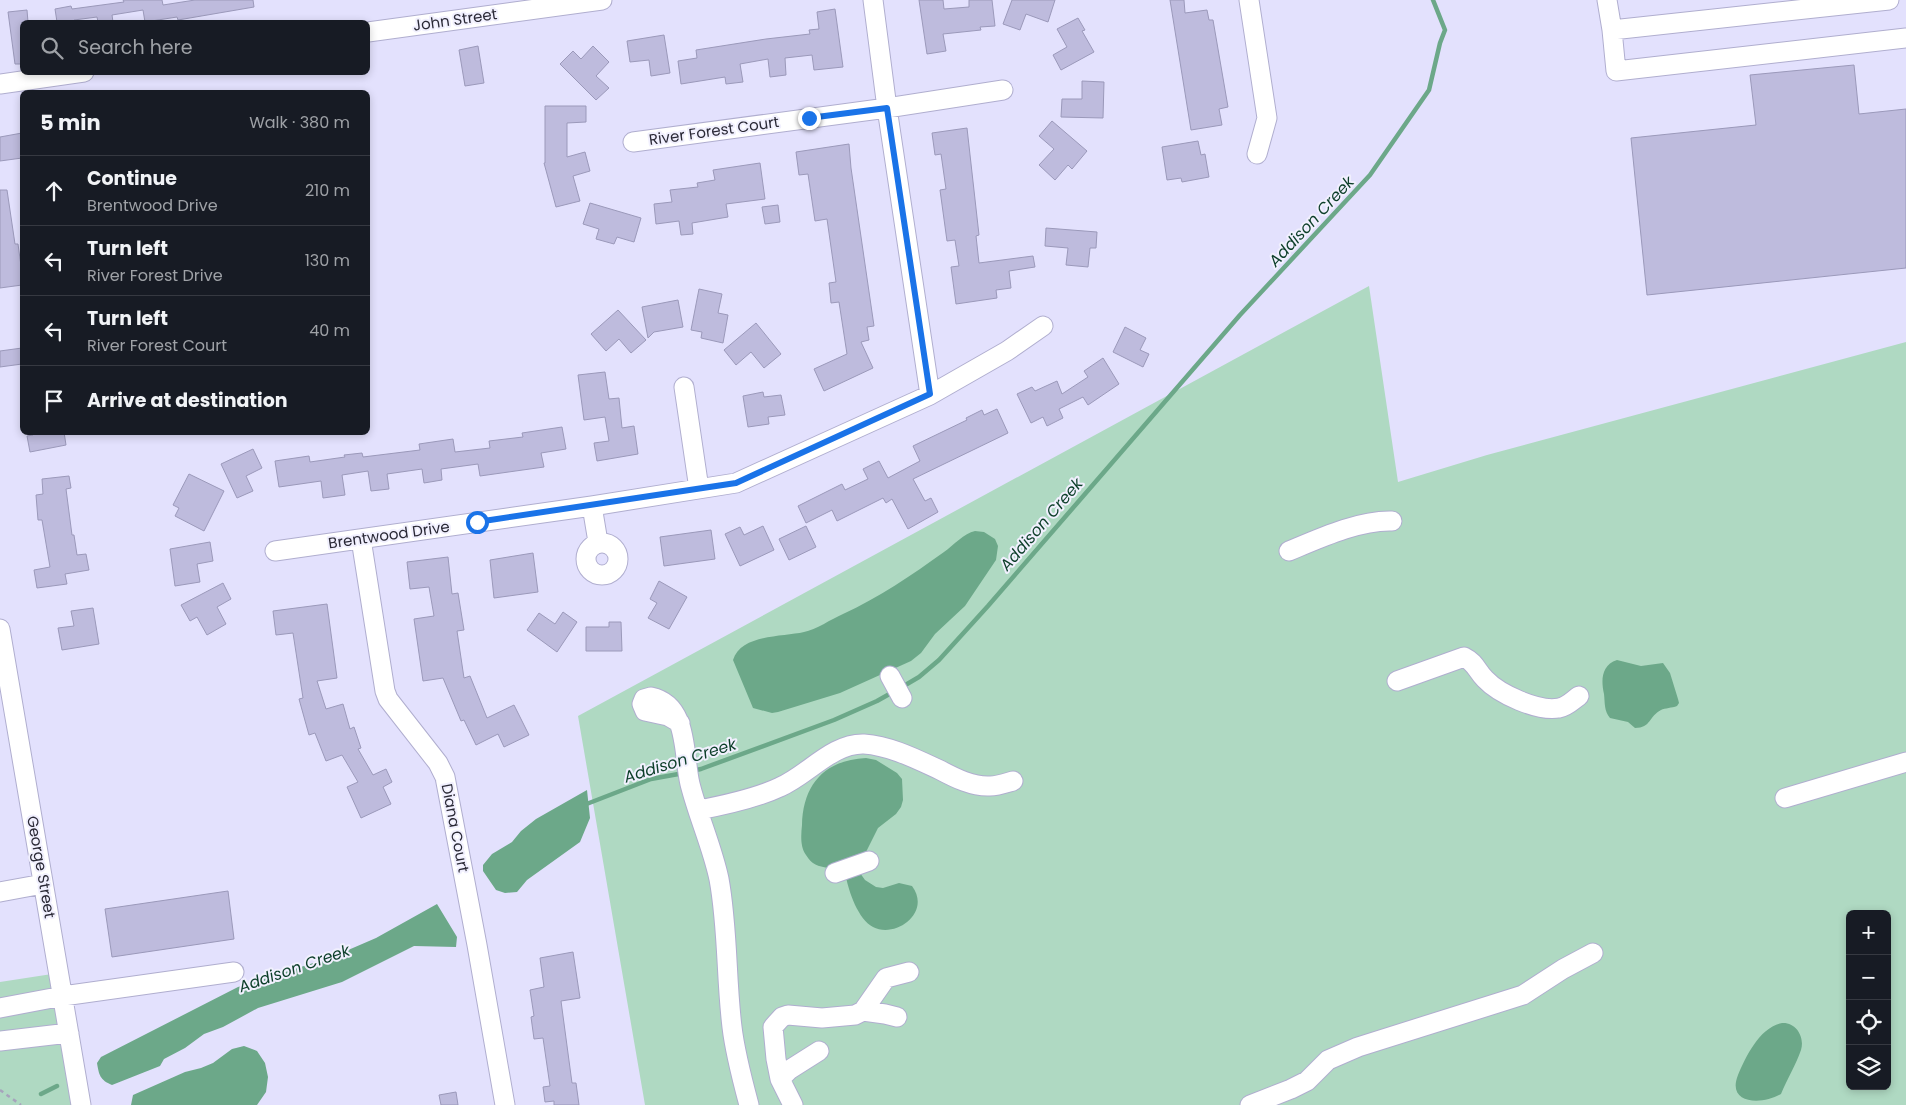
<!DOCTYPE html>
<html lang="en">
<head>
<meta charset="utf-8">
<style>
  :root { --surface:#171b24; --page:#242831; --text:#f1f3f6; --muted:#9ea1a6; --line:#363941 }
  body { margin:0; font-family:Poppins,sans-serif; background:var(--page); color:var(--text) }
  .controls { position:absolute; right:15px; bottom:15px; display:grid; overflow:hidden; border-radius:8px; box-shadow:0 2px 8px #0003 }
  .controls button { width:45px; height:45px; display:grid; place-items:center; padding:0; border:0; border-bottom:1px solid var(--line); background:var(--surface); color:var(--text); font:25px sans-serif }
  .stop { position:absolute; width:15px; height:15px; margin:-11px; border:4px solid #1a73e8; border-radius:50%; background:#fff }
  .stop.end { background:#1a73e8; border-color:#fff; box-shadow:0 1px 5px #0008 }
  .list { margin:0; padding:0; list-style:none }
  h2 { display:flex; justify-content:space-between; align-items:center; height:65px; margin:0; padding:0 20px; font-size:21px }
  h2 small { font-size:16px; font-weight:400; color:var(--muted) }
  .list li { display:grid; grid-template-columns:32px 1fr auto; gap:15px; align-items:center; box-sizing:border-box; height:70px; padding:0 20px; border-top:1px solid var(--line) }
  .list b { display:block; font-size:19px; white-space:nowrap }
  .list p { margin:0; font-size:16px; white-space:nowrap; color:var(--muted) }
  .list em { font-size:16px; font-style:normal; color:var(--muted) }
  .icon { flex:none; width:28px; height:28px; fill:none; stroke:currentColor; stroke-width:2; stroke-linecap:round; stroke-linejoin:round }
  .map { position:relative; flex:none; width:1906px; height:1105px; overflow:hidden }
  .search { position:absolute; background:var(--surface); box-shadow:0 2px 8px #0003; left:20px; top:20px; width:350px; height:55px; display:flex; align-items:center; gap:12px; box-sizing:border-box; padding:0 18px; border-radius:8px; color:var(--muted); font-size:19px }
  .panel { position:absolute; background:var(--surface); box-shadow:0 2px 8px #0003; left:20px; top:90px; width:350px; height:345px; border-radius:8px }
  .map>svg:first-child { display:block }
  .green { fill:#afd9c2; fill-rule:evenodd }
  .water { fill:#6ca889 }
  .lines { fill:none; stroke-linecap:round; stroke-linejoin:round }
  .stream { stroke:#6ca889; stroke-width:4.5 }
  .building { fill:#bebbdd; stroke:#9b99ba }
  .minor-casing { stroke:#b0aecf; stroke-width:21 }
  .path { stroke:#a6a4bc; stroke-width:2.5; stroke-dasharray:4 4; stroke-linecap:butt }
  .minor { stroke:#fff; stroke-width:19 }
  .route { stroke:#1a73e8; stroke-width:6 }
  .labels { text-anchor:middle; stroke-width:4; stroke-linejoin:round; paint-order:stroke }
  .street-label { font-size:15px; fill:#2a2936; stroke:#f1f0fe }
  .water-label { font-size:16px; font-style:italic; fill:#0c3e29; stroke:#f1f0fe }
</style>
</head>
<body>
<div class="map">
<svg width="1906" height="1105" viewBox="0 0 1906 1105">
  <rect width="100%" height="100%" fill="#e3e1fd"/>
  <!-- green -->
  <path class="green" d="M1369,286L1398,482L1487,455L1906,342V1105H645L578,716ZM1850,914H1887V1086H1850Z
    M52,974L74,1105H0V982Z"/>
  <!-- water -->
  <path class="water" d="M975,531L984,532L995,539L998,546L996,560L965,606L935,634L921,653L911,661L840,693L778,712L772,713L753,708L733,660C741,634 783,637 804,632C816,630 831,619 843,614C878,598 912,575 944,552C954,545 964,533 975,531Z
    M1617,660L1641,666L1663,663L1670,673L1678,699L1679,703L1677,706C1672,708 1665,708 1661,710C1649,716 1651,728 1635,728L1628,722L1610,718C1604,711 1605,703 1604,694C1601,681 1601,665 1617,660Z
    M866,758L876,760L897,773L902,779L903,800L901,807L896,814L878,828L866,852L860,873L865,880L876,887L883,888L899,883L912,886C932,913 895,939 873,927C858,919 849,892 846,877C840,874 834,870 828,868C818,866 812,865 806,855C800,847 801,835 802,825C803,785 824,760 866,758Z
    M587,790L590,818L580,842L527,880L517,892L505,893L496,890L483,871V865L492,854L512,842L521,831L536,819Z
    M437,904L457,937L456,947L414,946L342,982L258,1008L223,1027L204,1034L185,1048L164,1059L160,1066L112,1085C100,1080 99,1075 97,1063L101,1057L238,987L332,957L376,938Z
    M1782,1023C1796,1022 1805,1037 1801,1050C1796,1065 1787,1079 1781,1094C1763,1105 1726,1105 1738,1075C1746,1056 1760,1027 1782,1023Z
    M244,1046L257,1051L265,1063L268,1077L266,1092L257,1105H131L133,1095L185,1072L201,1068L213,1063L232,1049Z"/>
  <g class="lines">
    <!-- stream -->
    <path class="stream" d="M902,687L919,677L939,660L988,606L1240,315L1370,175L1429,90L1440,43L1445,30L1433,0
      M691,771L701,769L834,720L877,701L893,692
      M584,805L651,779L684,773
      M41,1094L57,1086"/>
  </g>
  <!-- building -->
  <path class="building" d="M123,0H162L163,5L195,0H253L254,7L178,20L177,17L145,22L143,10L112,15L113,22H98L97,17L74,20V22H57L55,9L71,6L72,9L124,2Z
    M919,0H943L944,9L969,7V0H992L995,26L980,27L981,30L943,34L946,51L927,54Z
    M1012,0H1055L1048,22L1026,14L1020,30L1003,24Z
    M1170,0H1184L1185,13L1207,10L1209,20H1213L1228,107L1219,109L1222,125L1191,130Z
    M835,9L843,67L814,70L812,55L785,58L786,75L770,77L768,59L740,64L743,82L726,84L725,77L681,84L678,61L697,58L696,50L766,39L810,34L809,30L819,29L817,12Z
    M27,10L28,22H22V64H15L8,12Z
    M1078,18L1085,30L1082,31L1094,52L1061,70L1053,55L1067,47L1057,29Z
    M664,35L670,73L651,76L649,60L630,62L627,41Z
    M478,46L484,83L465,86L459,50Z
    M593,46L609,62L596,76L609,88L596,100L560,64L573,51L581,59Z
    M1854,65L1859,114L1906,109V268L1647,295L1631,138L1756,125L1750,75Z
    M1082,81L1104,82L1103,118L1061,117L1062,99H1082Z
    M545,106H586V122L567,123V157L585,152L590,171L573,176L580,201L556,207L544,163H545Z
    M1052,121L1087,151L1072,169L1068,165L1055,180L1039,165L1054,149L1039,136Z
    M967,128L979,235L976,236L979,263L1033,256L1035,267L1009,271L1011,288L996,290L997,298L956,304L951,267L959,266L955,240L947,241L940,190L946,189L941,154L935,155L932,133Z
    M22,133V158L0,161V137Z
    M1198,141L1201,155L1205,154L1209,177L1182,182L1181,178L1167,180L1162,147Z
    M849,144L851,168L874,326L867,327L869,340L861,342L873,368L824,391L814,369L847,354L839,302L831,303L829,283L836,282L827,219L815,221L808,174L799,175L796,152Z
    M760,163L765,199L726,204L728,217L692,223L693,234L681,235L679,221L656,224L654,204L672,202L670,190L698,187L697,183L715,180L713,170Z
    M0,190H7L15,244H18L22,273V285L0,288Z
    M590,203L641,218L634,242L617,237L614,244L596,239L599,229L583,224Z
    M778,205L780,222L765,224L762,207Z
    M1046,228L1097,232L1096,248H1090L1088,267L1066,265L1068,248L1045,246Z
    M699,289L722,294L718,313L728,315L723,343L701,338L702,332L691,330Z
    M678,300L683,327L654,332L648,338L642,307Z
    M618,310L646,340L631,353L619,339L606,351L591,334Z
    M756,323L781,354L764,368L751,352L736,365L724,350Z
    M1125,327L1146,338L1140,350L1149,354L1143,367L1113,352Z
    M22,348V364L0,367V351Z
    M1103,358L1119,384L1088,405L1083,397L1059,409L1063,418L1047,426L1043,417L1031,423L1017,394L1032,387L1035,391L1057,381L1062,394L1088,377L1084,371Z
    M605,372L609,399L619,398L622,428L634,426L638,454L597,461L594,443L609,441L605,417L584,420L578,375Z
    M763,392L764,397L781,395L785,415L768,417L769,424L748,427L743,396Z
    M997,409L1008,433L913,479L925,501L931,498L938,512L908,529L892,499L886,503L883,498L837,521L832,510L806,523L798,506L842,484L845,490L868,479L863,469L879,461L888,478L920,461L913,446L967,420L966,418L982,410L984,415Z
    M562,427L566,449L541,453L544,467L480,476L478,464L441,469L442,480L424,483L422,469L387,474L389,489L371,491L368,471L342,475L345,495L323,498L321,481L279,487L275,461L309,456L310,462L345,457L344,455L362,453L363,457L420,450L419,444L453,439L455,452L490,448L489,441L523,437L522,433Z
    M33,432H64L66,445L30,452L27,436L33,435Z
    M253,449L262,468L246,476L253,491L237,498L221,464Z
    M189,474L224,491L204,531L175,516L179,508L173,505Z
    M69,476L71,488L66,489L72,535H74L77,555L86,554L89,570L65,574L67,584L37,588L34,570L50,567L42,520H38L36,495L43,494L42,479Z
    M763,526L774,550L740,566L725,534L740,527L744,535Z
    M806,526L816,547L789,560L779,539Z
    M711,530L715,559L664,566L660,537Z
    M210,542L213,561L197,564L200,582L175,586L170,549Z
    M533,553L538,592L494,598L490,560Z
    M448,557L452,594L458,593L464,630L457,631L464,678L470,676L487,718L514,705L529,735L504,747L498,734L476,745L464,720L461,721L443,678L423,681L414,619L434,616L429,587L410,589L407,562Z
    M659,581L687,597L669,629L648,618L657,603L650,599Z
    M223,583L231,599L217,607L226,624L207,635L197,617L190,621L181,605Z
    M327,604L337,678L317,681L326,709L343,704L350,729L354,727L361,748L358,749L373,775L386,769L392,782L383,787L391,804L361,818L347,787L358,782L342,755L326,761L315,733L309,735L299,699L303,698L293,633L276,635L273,611Z
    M93,608L99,644L62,650L58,628L74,626L71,611Z
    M563,612L577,622L557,652L527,630L539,613L555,624Z
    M609,622H621L622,651H586V627H609Z
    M228,891L234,939L112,957L105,909Z
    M573,952L580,998L561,1001L572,1083H576L579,1105H554V1101L545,1102L543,1087L550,1086L543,1038L534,1039L531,1017L534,1016L530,990L544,987L540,958Z
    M456,1092L458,1105H441L439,1095Z"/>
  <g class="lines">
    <defs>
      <path id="minor" d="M873,0L887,108L930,395
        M1249,0L1267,118L1257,154
        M1607,0L1612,30
        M1889,0L1612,30L1616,71L1906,38
        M368,32L602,0
        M0,84L84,72
        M633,142L887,108L1003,90
        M684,387L699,489
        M592,506L598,542
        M361,539L385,691L388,699L438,763L445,777L477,945L505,1105
        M586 559a16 16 0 1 1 32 0a16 16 0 1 1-32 0Z
        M275,551L592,506L736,483L930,395L1007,351L1043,326
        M1289,551C1320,538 1359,520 1392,521
        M0,629L81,1105
        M890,676L902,698
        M1397,681L1464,657C1476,663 1476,670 1485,679C1499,694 1538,712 1559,708C1567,707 1573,700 1579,696
        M680,723L668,716L645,711L642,704L644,699L651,697C689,705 683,755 690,784C698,816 712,846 719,879C728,928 726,978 732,1027C735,1053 742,1079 749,1105
        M1785,798L1906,762
        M699,810C725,805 757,798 780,787C808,775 832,743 864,744C891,746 916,759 940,770C955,778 973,787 990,786C998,786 1006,783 1013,781
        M835,873L869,861
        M0,892L43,884
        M0,1008L63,996L234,972
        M863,1011L886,978L909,972
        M0,1041L69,1033
        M780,1079L789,1070L819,1051
        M793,1105L780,1079L776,1059L773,1027L782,1017L788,1015L822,1018L855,1015L863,1011L885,1014L897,1017
        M1250,1105L1291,1089L1307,1081L1328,1060L1358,1047L1523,995L1563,969L1593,953"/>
    </defs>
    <!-- minor casing -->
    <use href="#minor" class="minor-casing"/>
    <!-- path -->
    <path class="path" d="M0,1090L21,1105"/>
    <!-- minor -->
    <use href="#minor" class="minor"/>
  </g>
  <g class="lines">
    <!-- route -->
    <path class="route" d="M477,522L736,483L930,394L887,108L809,118"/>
  </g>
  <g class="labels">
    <!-- street labels -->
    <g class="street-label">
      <text transform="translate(455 20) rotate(-8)" y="5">John Street</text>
      <text transform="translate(714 131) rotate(-8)" y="5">River Forest Court</text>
      <text transform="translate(389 535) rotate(-8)" y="5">Brentwood Drive</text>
      <text transform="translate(455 828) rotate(79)" y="5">Diana Court</text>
      <text transform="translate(41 867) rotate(80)" y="5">George Street</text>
    </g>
    <!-- water labels -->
    <g class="water-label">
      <text transform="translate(1311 221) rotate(-47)" y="6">Addison Creek</text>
      <text transform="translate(1041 524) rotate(-49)" y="6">Addison Creek</text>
      <text transform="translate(680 760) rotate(-17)" y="6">Addison Creek</text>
      <text transform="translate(294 968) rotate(-19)" y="6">Addison Creek</text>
    </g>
  </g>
</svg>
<div class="controls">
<button>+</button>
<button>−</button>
<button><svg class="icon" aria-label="locate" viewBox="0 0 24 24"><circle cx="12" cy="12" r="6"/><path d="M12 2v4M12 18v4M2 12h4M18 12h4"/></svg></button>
<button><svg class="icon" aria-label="layers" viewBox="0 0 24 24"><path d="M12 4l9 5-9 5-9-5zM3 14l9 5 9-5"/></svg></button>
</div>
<div class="stop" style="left:477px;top:522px"></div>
<div class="stop end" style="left:809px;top:118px"></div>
<div class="search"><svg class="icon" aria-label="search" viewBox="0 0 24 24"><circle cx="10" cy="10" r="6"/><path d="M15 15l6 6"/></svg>Search here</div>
<section class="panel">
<h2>5 min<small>Walk · 380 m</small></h2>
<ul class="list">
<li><svg class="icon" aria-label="ahead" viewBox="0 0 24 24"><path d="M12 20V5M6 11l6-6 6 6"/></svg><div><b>Continue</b><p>Brentwood Drive</p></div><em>210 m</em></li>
<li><svg class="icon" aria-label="left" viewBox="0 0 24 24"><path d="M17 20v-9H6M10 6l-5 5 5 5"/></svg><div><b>Turn left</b><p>River Forest Drive</p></div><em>130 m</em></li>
<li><svg class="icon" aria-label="left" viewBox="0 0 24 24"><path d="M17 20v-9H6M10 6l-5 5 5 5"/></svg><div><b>Turn left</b><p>River Forest Court</p></div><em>40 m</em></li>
<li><svg class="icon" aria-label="arrive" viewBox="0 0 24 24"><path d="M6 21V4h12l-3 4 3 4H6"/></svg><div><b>Arrive at destination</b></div></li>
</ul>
</section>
</div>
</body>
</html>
